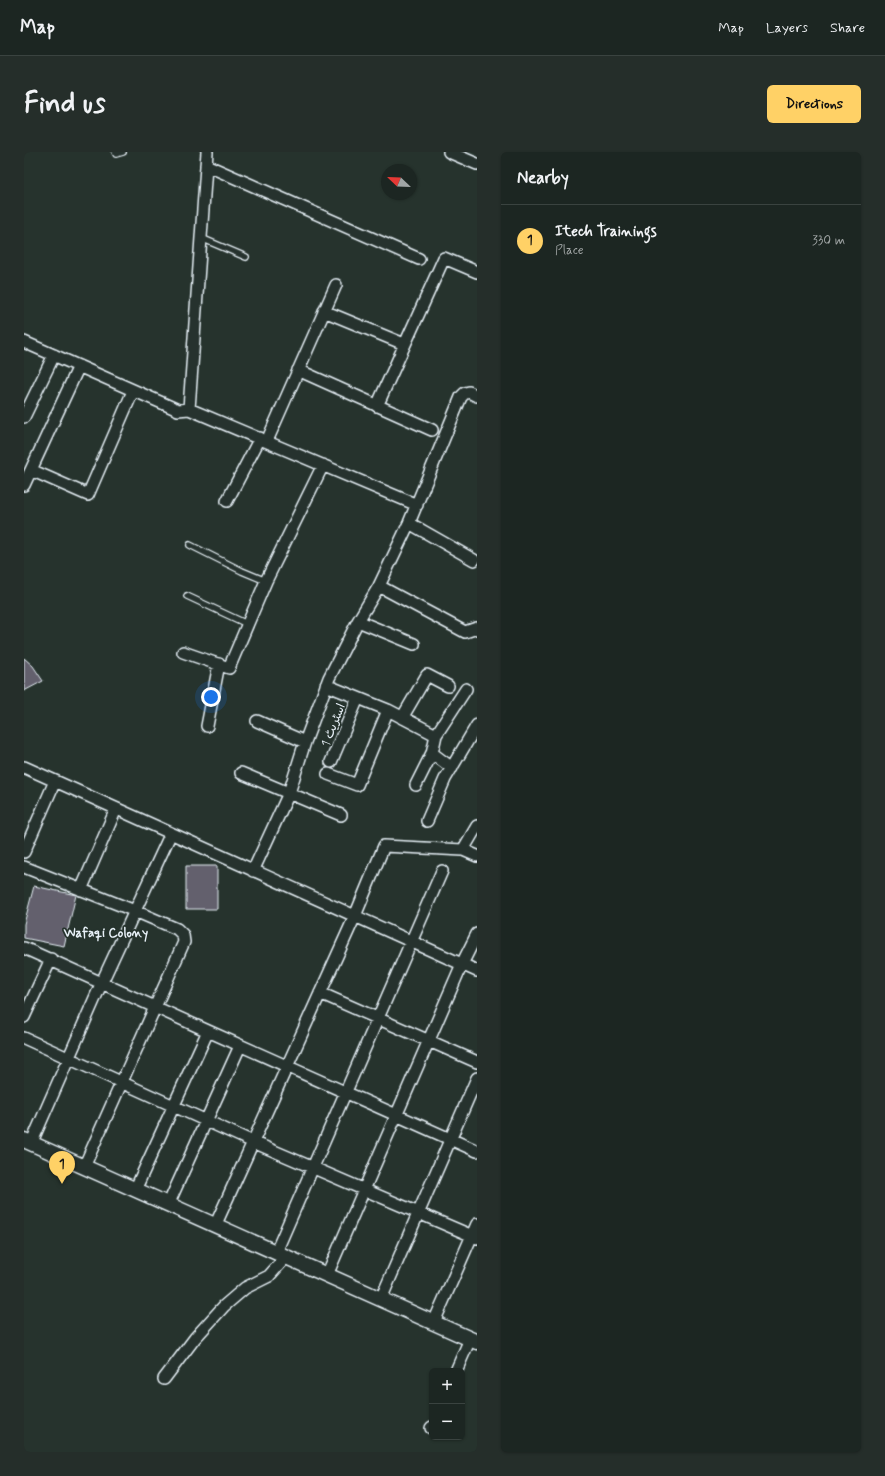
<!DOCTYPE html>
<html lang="en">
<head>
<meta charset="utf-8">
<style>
  :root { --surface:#1c2622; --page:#252e2a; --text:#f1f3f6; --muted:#a0a5a5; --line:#3a4340; --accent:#ffd166 }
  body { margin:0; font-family:Mynerve,"Playpen Sans Arabic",sans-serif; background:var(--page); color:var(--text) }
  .controls { position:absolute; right:12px; bottom:12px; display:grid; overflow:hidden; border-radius:6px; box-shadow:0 1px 3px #0004 }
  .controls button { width:36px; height:36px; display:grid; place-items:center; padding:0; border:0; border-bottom:1px solid var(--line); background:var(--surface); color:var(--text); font:20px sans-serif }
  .compass { position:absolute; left:357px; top:12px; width:36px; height:36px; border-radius:50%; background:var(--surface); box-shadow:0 1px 3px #0004; rotate:293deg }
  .you { position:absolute; left:187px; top:545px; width:14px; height:14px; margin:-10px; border:3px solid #fff; border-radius:50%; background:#1a73e8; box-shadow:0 0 0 6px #1a73e833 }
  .badge { display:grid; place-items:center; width:26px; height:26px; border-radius:50%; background:var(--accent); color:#111; font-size:13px; font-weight:700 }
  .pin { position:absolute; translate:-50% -33px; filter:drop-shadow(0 1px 2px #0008) }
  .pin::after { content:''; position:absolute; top:21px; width:14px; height:12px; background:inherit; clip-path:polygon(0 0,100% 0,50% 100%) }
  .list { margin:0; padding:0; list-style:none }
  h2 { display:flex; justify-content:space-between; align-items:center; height:52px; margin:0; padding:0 16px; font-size:17px }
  h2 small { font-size:13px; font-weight:400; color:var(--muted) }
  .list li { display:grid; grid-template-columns:26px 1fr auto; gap:12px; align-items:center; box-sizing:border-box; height:72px; padding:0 16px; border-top:1px solid var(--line) }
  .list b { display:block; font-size:15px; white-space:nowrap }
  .list p { margin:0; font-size:13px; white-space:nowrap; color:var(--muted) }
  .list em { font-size:13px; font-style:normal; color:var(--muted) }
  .map { position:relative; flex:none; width:453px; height:1300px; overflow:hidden; border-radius:6px }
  header { display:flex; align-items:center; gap:24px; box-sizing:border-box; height:56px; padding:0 20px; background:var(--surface); border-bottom:1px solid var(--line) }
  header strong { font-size:19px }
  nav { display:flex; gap:22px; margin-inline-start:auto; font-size:14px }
  .intro { display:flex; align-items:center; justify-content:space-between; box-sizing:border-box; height:96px; padding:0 24px }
  h1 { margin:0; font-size:28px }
  .button { padding:10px 18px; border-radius:6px; background:var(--accent); color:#111; font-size:14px; font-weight:700 }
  main { display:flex; gap:24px; padding:0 24px }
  aside { flex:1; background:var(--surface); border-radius:6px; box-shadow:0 1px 3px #0004 }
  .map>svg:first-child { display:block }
  .building { fill:#63616d; stroke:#e8f1f8 }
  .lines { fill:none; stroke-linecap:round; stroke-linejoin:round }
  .service-casing { stroke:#e8f1f8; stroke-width:8 }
  .minor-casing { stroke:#e8f1f8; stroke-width:14 }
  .tertiary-casing { stroke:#e8f1f8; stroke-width:17 }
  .service { stroke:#26332d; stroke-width:5.5 }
  .minor { stroke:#26332d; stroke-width:11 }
  .tertiary { stroke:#26332d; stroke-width:14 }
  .labels { text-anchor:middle; stroke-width:3.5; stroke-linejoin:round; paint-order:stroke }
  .street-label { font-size:12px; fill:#e8f1f8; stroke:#26332d }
  .neighbourhood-label { font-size:13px; font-weight:bold; fill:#e8f1f8; stroke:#26332d }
</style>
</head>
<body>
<header>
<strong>Map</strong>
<nav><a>Map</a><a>Layers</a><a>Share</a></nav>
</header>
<div class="intro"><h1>Find us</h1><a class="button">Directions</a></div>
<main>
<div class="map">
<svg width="453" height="1300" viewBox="0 0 453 1300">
  <rect width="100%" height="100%" fill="#26332d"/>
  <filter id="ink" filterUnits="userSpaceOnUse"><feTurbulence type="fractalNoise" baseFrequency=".025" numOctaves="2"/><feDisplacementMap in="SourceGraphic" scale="8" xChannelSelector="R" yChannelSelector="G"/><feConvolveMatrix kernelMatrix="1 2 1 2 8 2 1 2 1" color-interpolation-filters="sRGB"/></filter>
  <g filter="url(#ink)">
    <!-- building -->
    <path class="building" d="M0,506L9,514L19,529L0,539Z
      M162,714H193V757H162Z
      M10,734L52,743L40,794L0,786V772Z"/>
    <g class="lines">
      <defs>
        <path id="service" d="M91,0L92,2L99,0
          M177,86L222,105
          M166,393L218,419L242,429
          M163,444L223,472"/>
        <path id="minor" d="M425,0L453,12
          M182,13L395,107
          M300,159L380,192
          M0,190L154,258L165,257L393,353
          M274,218L408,278
          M353,254L420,106L453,120
          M165,257L183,0
          M0,265L30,203
          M243,289L312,133
          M7,318L64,343L109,239
          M0,333L55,214
          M203,349L236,286
          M385,371L450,408
          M355,434L441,480L453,476
          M334,469L390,492
          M159,500L205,516L242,429L299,313
          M302,533L364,558L412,583L408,601L392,633
          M378,566L403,523L424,534
          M233,569L281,590
          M183,574L195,512
          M412,583L442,537
          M408,601L428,616
          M307,610L334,546
          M0,615L453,819
          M217,621L317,663
          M304,622L333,633L364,558
          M403,669L421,627L453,573
          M439,698L453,674
          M0,700L31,629
          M0,715L111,759L153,777L159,783L160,790L60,1015
          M229,719L265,641L281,590L305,526L334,469L355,434L385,371L437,245L441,241L445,240L453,244
          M57,738L92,657
          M0,796L184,879L453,999
          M296,841L453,910
          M0,865L27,807
          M0,886L229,990L453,1086
          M7,992L78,830L147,681
          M111,1038L184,879
          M144,1053L216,894
          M191,1074L331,764L360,694L439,698L453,704
          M252,1100L418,719
          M303,1123L438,812L453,782
          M357,1147L453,926
          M410,1170L453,1072
          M432,1219L446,1187
          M140,1227L171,1186L200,1154L221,1136L245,1124L262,1105
          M407,1276L408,1275"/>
        <path id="tertiary" d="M0,988L453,1190"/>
      </defs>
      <!-- service casing -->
      <use href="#service" class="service-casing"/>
      <!-- minor casing -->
      <use href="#minor" class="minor-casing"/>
      <!-- tertiary casing -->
      <use href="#tertiary" class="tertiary-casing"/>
      <!-- service -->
      <use href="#service" class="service"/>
      <!-- minor -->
      <use href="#minor" class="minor"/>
      <!-- tertiary -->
      <use href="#tertiary" class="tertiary"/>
    </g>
  </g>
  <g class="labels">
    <!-- street labels -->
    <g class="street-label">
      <text transform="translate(309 573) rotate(-68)" y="4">اسٹریٹ 1</text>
    </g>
    <!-- neighbourhood labels -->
    <g class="neighbourhood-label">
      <text x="82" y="785">Wafaqi Colony</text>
    </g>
  </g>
</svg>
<div class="controls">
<button>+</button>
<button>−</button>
</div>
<svg class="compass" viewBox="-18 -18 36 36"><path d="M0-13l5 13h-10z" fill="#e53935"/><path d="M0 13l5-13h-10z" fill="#a0a5a5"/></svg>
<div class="you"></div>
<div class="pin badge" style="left:38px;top:1032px">1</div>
</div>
<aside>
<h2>Nearby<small></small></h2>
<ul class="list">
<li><span class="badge">1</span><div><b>Itech Trainings</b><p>Place</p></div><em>330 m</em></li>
</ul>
</aside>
</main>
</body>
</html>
